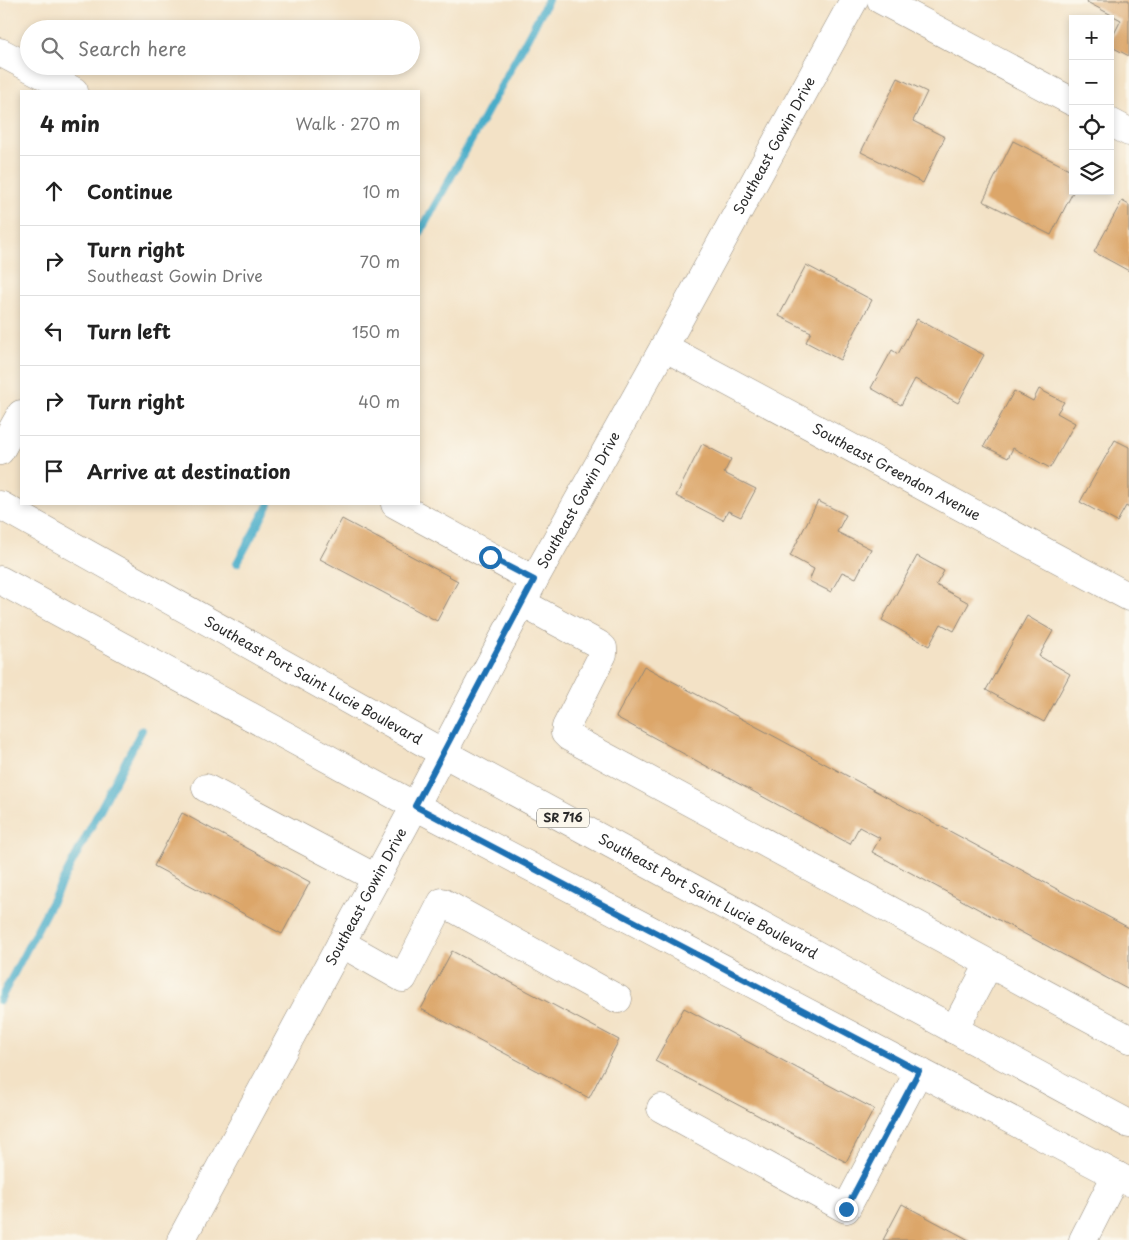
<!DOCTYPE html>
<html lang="en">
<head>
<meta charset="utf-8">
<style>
  :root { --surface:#fff; --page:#f2f2f2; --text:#222; --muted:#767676; --line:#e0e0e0 }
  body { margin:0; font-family:"Playpen Sans",sans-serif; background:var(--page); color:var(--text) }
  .controls { position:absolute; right:15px; top:15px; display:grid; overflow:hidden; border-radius:0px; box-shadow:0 2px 8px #0003 }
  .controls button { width:45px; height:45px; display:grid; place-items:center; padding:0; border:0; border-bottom:1px solid var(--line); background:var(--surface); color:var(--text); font:25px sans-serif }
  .stop { position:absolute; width:15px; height:15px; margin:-11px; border:4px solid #1f6fb2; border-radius:50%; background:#fff }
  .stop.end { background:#1f6fb2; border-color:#fff; box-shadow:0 1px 5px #0008 }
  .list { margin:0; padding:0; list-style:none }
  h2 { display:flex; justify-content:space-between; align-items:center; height:65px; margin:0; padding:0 20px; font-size:21px }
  h2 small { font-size:16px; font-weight:400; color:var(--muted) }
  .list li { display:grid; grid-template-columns:32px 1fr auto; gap:15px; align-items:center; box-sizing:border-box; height:70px; padding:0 20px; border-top:1px solid var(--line) }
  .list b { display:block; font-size:19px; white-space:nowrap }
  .list p { margin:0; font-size:16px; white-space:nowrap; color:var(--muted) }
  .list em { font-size:16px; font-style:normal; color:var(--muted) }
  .icon { flex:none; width:28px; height:28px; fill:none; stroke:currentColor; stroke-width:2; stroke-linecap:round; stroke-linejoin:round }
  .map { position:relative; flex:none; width:1129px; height:1240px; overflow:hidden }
  .search { position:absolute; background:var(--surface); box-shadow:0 2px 8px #0003; left:20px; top:20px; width:400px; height:55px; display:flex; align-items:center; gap:12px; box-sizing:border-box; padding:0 18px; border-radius:28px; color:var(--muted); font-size:19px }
  .panel { position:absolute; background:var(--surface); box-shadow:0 2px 8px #0003; left:20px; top:90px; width:400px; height:415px; border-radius:0px }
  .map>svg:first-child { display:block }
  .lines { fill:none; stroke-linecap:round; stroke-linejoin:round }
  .stream { stroke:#4aadc9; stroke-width:8 }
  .building { fill:#dca669 }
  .minor-casing { stroke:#8f8678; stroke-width:29 }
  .major-casing { stroke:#8f8678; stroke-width:29 }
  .minor { stroke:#fff; stroke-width:28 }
  .major { stroke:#fff; stroke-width:28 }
  .route { stroke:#1f6fb2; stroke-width:6 }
  .labels { text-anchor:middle; stroke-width:4; stroke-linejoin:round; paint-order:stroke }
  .shield { fill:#fbf7ec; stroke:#696865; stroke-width:1 }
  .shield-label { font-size:12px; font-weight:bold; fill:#2b2b2b }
  .street-label { font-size:14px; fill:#2b2b2b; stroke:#fbf7ec }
</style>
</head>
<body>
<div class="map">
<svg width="1129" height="1240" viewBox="0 0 1129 1240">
  <rect width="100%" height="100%" fill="#fbf7ec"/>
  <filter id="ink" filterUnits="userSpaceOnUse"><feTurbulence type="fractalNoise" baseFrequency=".02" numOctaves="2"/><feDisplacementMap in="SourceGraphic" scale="10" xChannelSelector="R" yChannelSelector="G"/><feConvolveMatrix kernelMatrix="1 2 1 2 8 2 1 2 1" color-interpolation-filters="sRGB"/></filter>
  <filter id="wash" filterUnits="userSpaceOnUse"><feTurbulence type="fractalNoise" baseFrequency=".0096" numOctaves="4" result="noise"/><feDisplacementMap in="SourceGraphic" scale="20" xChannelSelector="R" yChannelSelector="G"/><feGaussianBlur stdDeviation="1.12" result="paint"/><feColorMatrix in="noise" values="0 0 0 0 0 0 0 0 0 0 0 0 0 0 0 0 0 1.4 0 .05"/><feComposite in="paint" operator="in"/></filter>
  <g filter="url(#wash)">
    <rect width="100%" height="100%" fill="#f3e2c6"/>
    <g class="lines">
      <!-- stream -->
      <path class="stream" d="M419,234L481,123L548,0
        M237,563L269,504
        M0,1000L142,730"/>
    </g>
    <g id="blocks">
      <!-- building -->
      <path class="building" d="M1088,0H1129V56L1110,46V42L1121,20L1087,2Z
        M898,78L927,92L913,121L945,137L923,183L861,152Z
        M1013,141L1073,171V192L1051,235L983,201Z
        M1122,201L1129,205V271L1094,252Z
        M806,265L872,300L840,360L806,342L811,332L779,316Z
        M917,319L984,355L958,403L915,379L901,405L871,388L892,350L898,354Z
        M1039,389L1064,402L1057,413L1075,423L1050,468L1013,448L1008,458L984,446L1014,391L1033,401Z
        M1115,440L1129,447V508L1126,506L1117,522L1080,502Z
        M702,444L731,459L724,473L756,489L741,517L728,511L723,520L676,496Z
        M818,501L846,515L837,532L871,549L856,578L842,572L831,592L809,581L814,569L790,556Z
        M342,519L458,581L437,621L320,559Z
        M917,556L944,571L936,585L969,603L954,631L941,624L929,646L882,620Z
        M1027,616L1053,631L1039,656L1070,674L1044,722L986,690Z
        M644,666L1129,928V990L872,852L880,838L859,827L850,844L616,717Z
        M182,813L310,882L282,934L154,866Z
        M452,951L619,1040L589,1098L421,1009Z
        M684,1008L874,1109L846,1162L655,1061Z
        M902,1204L969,1240H883Z"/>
    </g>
  </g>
  <g filter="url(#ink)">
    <use href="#blocks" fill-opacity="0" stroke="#8f8678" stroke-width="1"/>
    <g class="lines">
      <defs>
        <g id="minor">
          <path d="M881,0L1073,102"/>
          <path d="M0,52L74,91"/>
          <path d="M1110,122L1129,132"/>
          <path id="s1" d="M664,347L1129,597"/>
          <path d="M0,451L21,414"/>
          <path d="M395,504L534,580"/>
          <path d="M522,603L598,644L603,648V654L566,727L565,733L569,737L1129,1039"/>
          <path d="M206,788L376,878"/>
          <path d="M341,943L403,978L442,902L618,999"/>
          <path d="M954,1030L989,964"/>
          <path d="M661,1108L846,1209L919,1071"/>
          <path id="s2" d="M181,1240L415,806L534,580L664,347L854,0"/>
          <path d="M1083,1240L1116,1175"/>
        </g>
        <g id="major">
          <path id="s3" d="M0,505L443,753L1129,1124"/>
          <path d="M0,580L415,806L1129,1182"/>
        </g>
      </defs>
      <!-- minor casing -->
      <use href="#minor" class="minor-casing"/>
      <!-- major casing -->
      <use href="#major" class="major-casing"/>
      <!-- minor -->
      <use href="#minor" class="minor"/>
      <!-- major -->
      <use href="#major" class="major"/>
    </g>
  </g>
  <g class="lines" filter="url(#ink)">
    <!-- route -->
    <path class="route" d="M490,557L534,580L415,806L919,1071L846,1209"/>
  </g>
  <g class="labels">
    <!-- shield labels -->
    <rect class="shield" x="537" y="808.5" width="52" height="19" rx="4"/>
    <g class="shield-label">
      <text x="563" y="822">SR 716</text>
    </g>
    <!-- street labels -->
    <g class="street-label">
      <text dy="5" stroke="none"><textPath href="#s2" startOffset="1245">Southeast Gowin Drive</textPath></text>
      <text dy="5" stroke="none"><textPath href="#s1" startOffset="264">Southeast Greendon Avenue</textPath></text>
      <text dy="5" stroke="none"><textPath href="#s2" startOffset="840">Southeast Gowin Drive</textPath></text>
      <text dy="5" stroke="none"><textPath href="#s3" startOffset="359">Southeast Port Saint Lucie Boulevard</textPath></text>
      <text dy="5" stroke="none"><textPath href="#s2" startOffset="390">Southeast Gowin Drive</textPath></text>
      <text dy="5" stroke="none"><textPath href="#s3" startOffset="809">Southeast Port Saint Lucie Boulevard</textPath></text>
    </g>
  </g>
</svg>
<div class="controls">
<button>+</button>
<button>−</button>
<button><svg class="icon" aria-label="locate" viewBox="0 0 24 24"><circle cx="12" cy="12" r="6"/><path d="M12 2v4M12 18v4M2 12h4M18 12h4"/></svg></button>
<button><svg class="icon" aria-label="layers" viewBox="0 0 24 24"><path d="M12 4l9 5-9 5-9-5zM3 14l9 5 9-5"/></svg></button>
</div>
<div class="stop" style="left:490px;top:557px"></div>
<div class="stop end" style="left:846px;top:1209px"></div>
<div class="search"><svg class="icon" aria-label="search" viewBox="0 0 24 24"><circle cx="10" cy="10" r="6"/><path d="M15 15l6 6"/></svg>Search here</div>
<section class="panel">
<h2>4 min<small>Walk · 270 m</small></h2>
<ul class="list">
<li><svg class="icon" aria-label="ahead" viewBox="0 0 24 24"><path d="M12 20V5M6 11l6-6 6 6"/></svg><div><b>Continue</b></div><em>10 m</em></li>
<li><svg class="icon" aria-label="right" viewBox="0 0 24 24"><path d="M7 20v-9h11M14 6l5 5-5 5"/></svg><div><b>Turn right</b><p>Southeast Gowin Drive</p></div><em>70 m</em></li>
<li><svg class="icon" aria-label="left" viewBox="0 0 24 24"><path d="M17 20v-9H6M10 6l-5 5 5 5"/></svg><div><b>Turn left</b></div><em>150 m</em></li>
<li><svg class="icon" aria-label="right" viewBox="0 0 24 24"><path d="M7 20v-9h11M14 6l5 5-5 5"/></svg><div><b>Turn right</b></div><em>40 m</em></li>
<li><svg class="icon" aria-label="arrive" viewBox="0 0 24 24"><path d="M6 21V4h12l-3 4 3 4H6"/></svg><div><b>Arrive at destination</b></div></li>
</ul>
</section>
</div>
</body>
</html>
